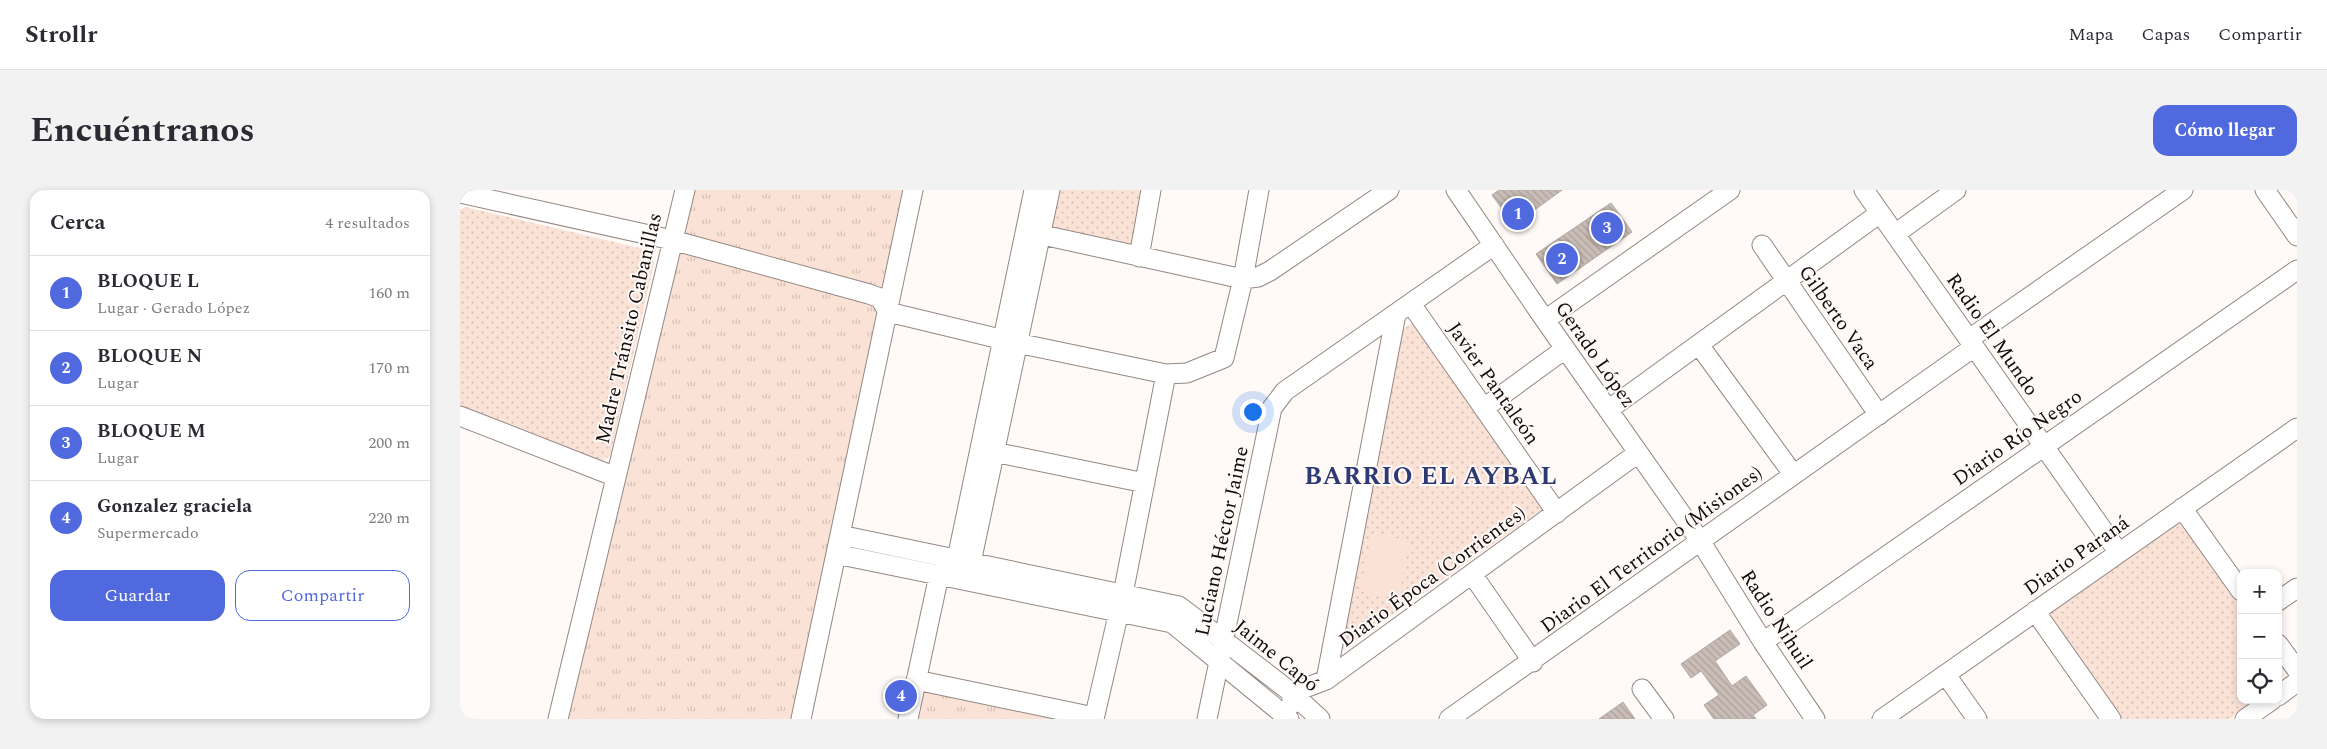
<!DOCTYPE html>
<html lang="es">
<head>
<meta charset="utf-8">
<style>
  :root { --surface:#fff; --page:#f2f2f3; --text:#2b2b33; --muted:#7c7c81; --line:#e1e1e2; --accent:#5169de }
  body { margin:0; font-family:Spectral,serif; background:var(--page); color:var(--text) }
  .controls { position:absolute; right:15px; bottom:15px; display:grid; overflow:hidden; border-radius:10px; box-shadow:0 2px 8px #0003 }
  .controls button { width:45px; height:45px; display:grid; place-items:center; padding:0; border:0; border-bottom:1px solid var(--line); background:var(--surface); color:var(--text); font:25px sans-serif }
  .you { position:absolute; left:792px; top:221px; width:18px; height:18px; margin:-12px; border:4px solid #fff; border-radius:50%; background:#1a73e8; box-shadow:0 0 0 8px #1a73e833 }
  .badge { display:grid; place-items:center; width:32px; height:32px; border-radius:50%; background:var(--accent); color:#fff; font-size:16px; font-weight:700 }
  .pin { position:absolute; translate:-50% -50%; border:2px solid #fff; box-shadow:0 1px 5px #0006 }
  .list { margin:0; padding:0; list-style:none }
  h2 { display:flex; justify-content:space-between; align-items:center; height:65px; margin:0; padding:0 20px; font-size:21px }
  h2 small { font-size:16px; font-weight:400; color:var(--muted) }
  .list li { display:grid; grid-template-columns:32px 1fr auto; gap:15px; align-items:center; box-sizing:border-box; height:75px; padding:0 20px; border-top:1px solid var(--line) }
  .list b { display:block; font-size:19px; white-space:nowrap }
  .list p { margin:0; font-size:16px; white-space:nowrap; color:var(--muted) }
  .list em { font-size:16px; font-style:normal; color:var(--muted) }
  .actions { display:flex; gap:10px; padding:15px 20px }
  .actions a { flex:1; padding:11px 0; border:1px solid var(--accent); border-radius:15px; text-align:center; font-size:18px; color:var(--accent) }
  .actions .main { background:var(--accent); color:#fff }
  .icon { flex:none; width:28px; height:28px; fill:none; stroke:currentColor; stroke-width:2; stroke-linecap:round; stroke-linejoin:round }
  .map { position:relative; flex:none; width:1837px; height:529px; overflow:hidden; border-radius:15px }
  header { display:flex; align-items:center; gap:30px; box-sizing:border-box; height:70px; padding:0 25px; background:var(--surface); border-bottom:1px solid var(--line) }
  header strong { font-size:24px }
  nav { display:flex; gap:28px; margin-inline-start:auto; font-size:18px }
  .intro { display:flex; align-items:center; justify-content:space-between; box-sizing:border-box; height:120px; padding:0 30px }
  h1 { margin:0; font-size:35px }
  .button { padding:12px 22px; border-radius:15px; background:var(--accent); color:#fff; font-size:18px; font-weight:700 }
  main { display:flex; gap:30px; padding:0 30px }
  aside { flex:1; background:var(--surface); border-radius:15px; box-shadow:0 2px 8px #0003 }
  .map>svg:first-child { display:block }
  .grass { fill:url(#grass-tufts) }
  .park { fill:url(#park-dots) }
  .pitch { fill:#fae2d7 }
  .building { fill:url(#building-back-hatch); stroke:#b3a7a1 }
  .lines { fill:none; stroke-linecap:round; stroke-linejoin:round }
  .minor-casing { stroke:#948882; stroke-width:21 }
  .minor { stroke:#fff; stroke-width:19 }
  .labels { text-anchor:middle; stroke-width:4; stroke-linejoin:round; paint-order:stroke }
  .street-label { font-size:20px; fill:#120d0b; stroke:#fff9f7 }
  .district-label { font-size:25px; font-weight:bold; letter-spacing:1px; fill:#2c3972; stroke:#fff9f7 }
</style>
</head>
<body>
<header>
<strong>Strollr</strong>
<nav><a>Mapa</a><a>Capas</a><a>Compartir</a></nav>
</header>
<div class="intro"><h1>Encuéntranos</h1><a class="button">Cómo llegar</a></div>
<main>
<aside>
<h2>Cerca<small>4 resultados</small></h2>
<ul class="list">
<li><span class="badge">1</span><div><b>BLOQUE L</b><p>Lugar · Gerado López</p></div><em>160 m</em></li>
<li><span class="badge">2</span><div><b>BLOQUE N</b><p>Lugar</p></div><em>170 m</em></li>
<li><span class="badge">3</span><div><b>BLOQUE M</b><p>Lugar</p></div><em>200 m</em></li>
<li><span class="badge">4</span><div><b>Gonzalez graciela</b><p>Supermercado</p></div><em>220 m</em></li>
</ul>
<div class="actions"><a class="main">Guardar</a><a>Compartir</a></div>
</aside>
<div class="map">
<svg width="1837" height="529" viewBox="0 0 1837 529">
  <defs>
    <pattern id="grass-tufts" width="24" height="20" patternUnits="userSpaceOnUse" patternTransform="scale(1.25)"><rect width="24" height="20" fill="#fae2d7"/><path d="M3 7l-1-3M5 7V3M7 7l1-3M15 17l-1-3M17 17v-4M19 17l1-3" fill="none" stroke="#d5c1b7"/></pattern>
    <pattern id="park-dots" width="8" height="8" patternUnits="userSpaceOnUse" patternTransform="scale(1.25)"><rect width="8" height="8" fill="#fae2d7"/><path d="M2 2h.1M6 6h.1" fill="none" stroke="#d5c1b7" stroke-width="1.8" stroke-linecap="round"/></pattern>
    <pattern id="building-back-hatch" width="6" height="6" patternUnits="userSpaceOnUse" patternTransform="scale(1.25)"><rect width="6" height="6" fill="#cabdb7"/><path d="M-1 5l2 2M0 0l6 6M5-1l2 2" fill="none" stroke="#aca19c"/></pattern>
  </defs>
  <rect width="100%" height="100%" fill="#fff9f7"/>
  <!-- grass -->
  <path class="grass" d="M228,0H452L341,529H99Z
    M456,490L634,529H448Z"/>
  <!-- park -->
  <path class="park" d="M590,0H693L679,67L581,44Z
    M5,17L188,60L194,73L150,266L136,274L0,218V20Z
    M955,131L1084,318L881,461L942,140Z
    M1719,328L1781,416V510H1797L1770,529H1662L1584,425Z"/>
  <!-- pitch -->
  <path class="pitch" d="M912,344L950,351L938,409L900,401Z"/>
  <!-- building -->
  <path class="building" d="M1039,0H1102L1054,35L1032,5Z
    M1151,13L1172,42L1097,94L1076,64Z
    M1270,440L1280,454L1255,471L1272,496L1286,486L1307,515L1293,525L1296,529H1254L1244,515L1259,505L1241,481L1231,488L1221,474Z
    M1163,512L1175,529H1139Z"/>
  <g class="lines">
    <defs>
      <path id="minor" d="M996,0L1085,130L1241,352L1303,452L1355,529
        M1404,0L1659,363
        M1805,0L1837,46
        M0,3L212,50L409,104L420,108L428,122L557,153L706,184L727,183L764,168L783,89L799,0
        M569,42L783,89L798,87L810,81L929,0
        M1435,44L1496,0
        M1302,55L1419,225
        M679,67L691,0
        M951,114L1097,323
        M1085,130L1270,0
        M1509,149L1723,0
        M1239,155L1333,284
        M1024,218L1105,159
        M1148,220L1420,23
        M0,226L156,287
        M534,262L685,293
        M1722,318L1781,401
        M380,345L719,416L832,503L860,529
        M376,364L712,433L829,529
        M509,382L590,0
        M1012,384L1073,472
        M1818,411L1837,398
        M1575,421L1651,529
        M1303,452L1837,80
        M1818,454L1837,480
        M1486,485L1517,529
        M456,490L634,527
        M866,490L936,124
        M1182,499L1204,529
        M1818,506L1837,492
        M832,514V503L866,490L1178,263
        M98,529L225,0
        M341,529L453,0
        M448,529L479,385L497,369L574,0
        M634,529L663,404L706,184
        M747,529L812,218L825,201L1034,55
        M989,529L1514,157
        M1422,529L1837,238
        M1785,529L1812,510"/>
    </defs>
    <!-- minor casing -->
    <use href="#minor" class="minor-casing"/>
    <!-- minor -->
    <use href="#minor" class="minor"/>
  </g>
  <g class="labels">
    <!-- street labels -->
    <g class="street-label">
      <text transform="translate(1379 127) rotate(55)" y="7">Gilberto Vaca</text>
      <text transform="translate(168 138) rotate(-77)" y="7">Madre Tránsito Cabanillas</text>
      <text transform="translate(1533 144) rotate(55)" y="7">Radio El Mundo</text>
      <text transform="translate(1136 164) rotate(55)" y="7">Gerado López</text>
      <text transform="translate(1034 193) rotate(55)" y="7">Javier Pantaleón</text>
      <text transform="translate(1557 247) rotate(-35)" y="7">Diario Río Negro</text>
      <text transform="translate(761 351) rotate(-78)" y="7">Luciano Héctor Jaime</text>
      <text transform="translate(1191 359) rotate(-36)" y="7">Diario El Territorio (Misiones)</text>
      <text transform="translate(1616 365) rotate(-35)" y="7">Diario Paraná</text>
      <text transform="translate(972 386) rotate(-36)" y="7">Diario Época (Corrientes)</text>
      <text transform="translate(1317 429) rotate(57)" y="7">Radio Nihuil</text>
      <text transform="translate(817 465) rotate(39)" y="7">Jaime Capó</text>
    </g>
    <!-- district labels -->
    <g class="district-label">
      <text x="971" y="294">BARRIO EL AYBAL</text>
    </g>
  </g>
</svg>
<div class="controls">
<button>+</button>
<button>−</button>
<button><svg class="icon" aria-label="locate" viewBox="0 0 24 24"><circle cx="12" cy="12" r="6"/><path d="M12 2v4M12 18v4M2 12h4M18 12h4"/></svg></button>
</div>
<div class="you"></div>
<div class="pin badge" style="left:1058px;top:24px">1</div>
<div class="pin badge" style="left:1102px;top:69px">2</div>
<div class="pin badge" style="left:1147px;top:38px">3</div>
<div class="pin badge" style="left:441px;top:506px">4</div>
</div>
</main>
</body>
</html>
